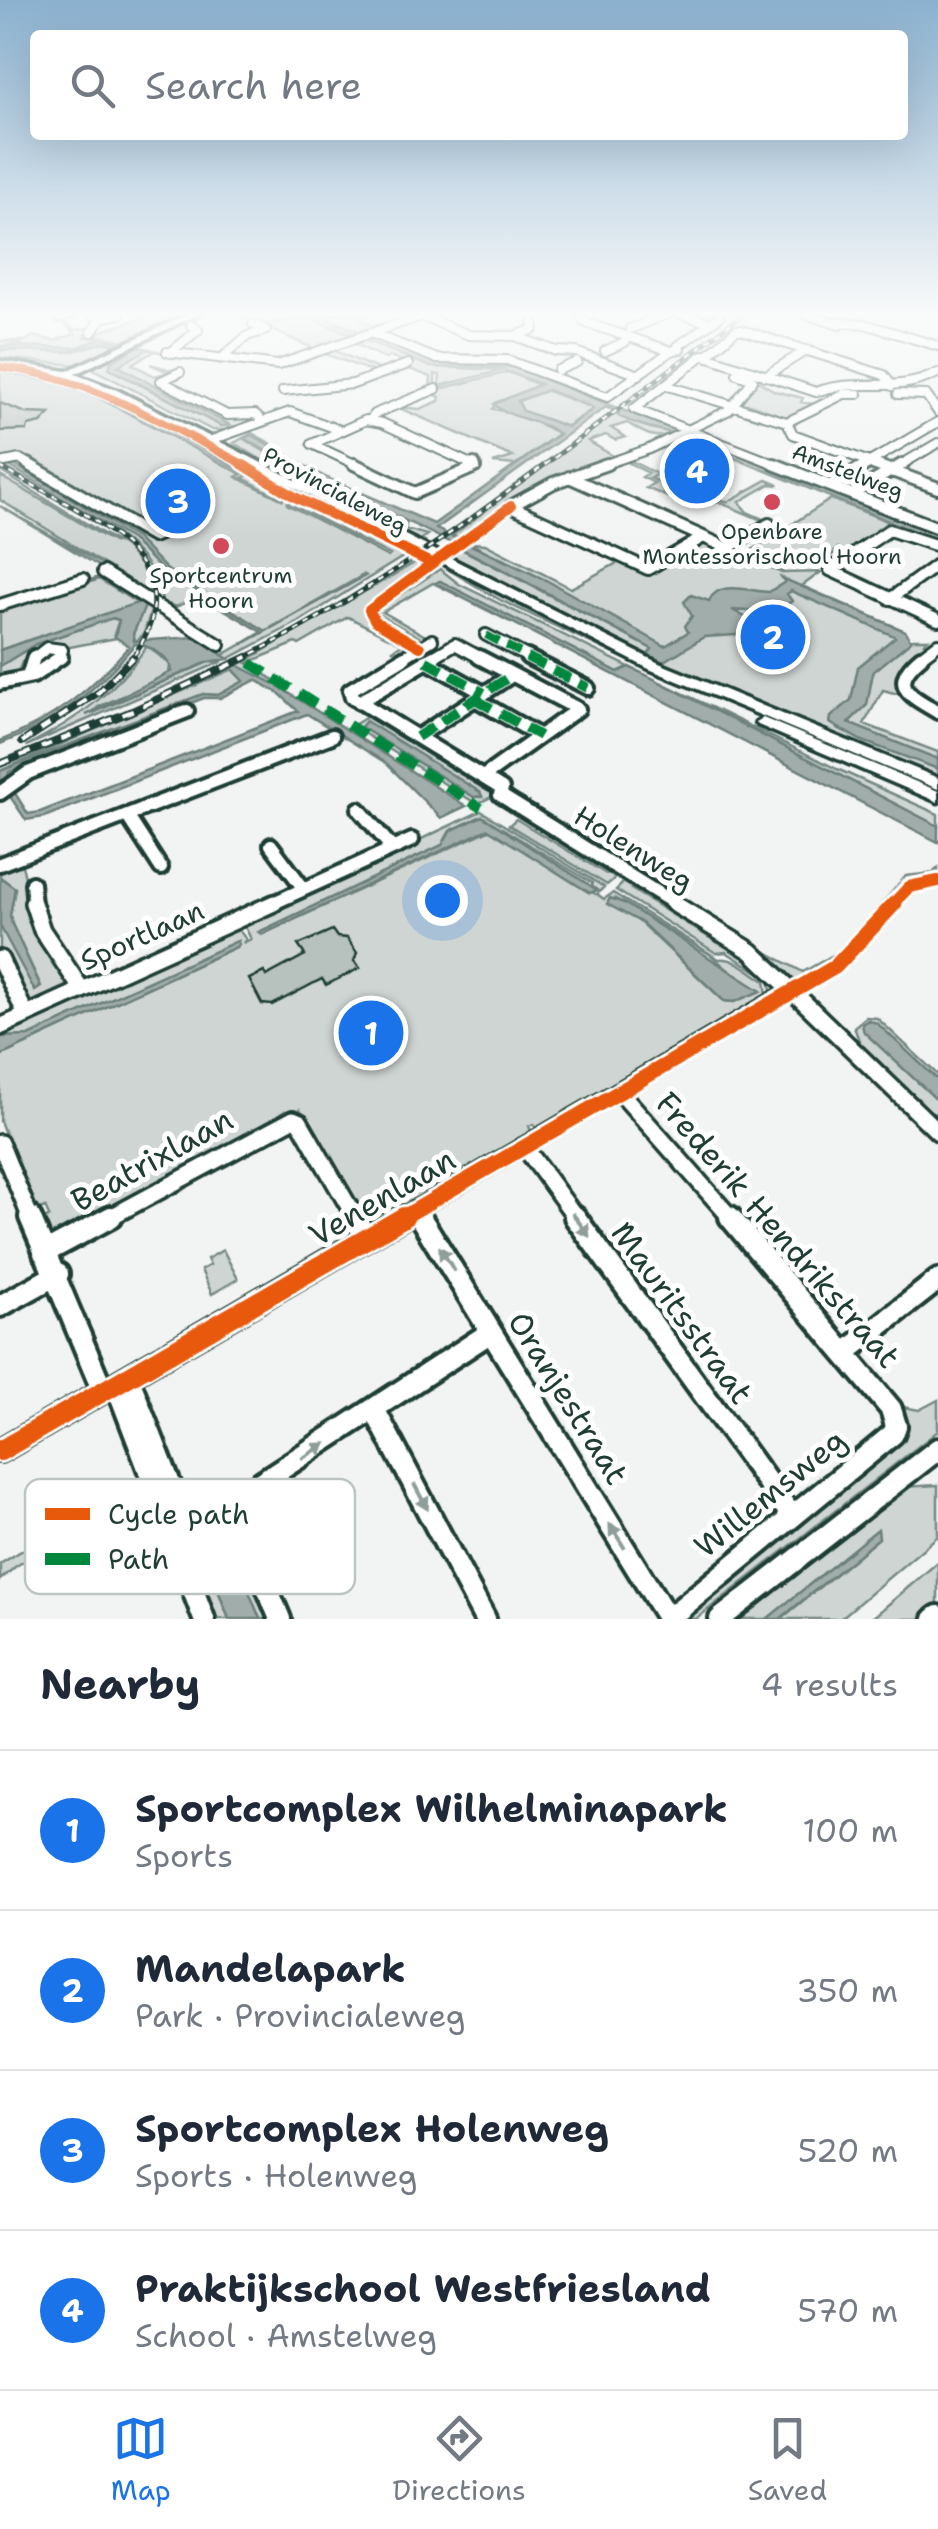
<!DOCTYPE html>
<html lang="en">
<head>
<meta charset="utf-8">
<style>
  :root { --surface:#fff; --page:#f2f2f3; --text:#1f2937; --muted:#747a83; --line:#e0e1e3; --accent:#1a73e8 }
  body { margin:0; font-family:"Shantell Sans",sans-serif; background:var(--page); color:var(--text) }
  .you { position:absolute; left:442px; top:900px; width:35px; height:35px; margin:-25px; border:8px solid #fff; border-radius:50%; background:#1a73e8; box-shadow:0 0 0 15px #1a73e833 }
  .badge { display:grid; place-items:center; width:65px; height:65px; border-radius:50%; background:var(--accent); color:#fff; font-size:32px; font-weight:700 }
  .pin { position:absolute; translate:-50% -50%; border:5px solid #fff; box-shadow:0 2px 10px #0006 }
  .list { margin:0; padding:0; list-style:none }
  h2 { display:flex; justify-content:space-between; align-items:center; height:130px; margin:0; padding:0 40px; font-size:42px }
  h2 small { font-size:32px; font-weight:400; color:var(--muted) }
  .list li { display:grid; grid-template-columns:65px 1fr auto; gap:30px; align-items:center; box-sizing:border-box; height:160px; padding:0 40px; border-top:2px solid var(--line) }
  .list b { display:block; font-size:38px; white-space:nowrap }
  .list p { margin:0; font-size:32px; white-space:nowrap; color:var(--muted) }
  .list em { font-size:32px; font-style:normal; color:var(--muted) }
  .icon { flex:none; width:55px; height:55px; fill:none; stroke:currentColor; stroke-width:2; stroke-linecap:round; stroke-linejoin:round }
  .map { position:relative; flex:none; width:938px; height:1619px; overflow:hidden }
  .search { position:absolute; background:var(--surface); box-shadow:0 10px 40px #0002; left:30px; right:30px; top:30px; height:110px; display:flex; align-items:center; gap:25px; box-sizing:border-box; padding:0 35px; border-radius:10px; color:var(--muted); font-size:38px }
  .sheet { height:770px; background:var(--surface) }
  nav { display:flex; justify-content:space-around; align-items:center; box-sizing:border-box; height:140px; border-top:2px solid var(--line); background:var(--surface); font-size:28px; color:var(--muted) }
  nav a { display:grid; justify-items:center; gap:5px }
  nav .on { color:var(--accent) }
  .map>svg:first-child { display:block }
  .green { fill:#ced5d3; stroke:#768984; stroke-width:2.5; fill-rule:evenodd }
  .water { fill:#a1adaa; stroke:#6d807b; stroke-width:2.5; fill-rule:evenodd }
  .building { fill:#b7c1bd; stroke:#1f3d34; stroke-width:2.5 }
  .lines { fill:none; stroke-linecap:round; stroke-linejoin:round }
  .minor-far4-casing { stroke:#1f3d34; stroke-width:12 }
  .minor-far3-casing { stroke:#1f3d34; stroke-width:16 }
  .minor-far2-casing { stroke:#1f3d34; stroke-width:20 }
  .minor-far1-casing { stroke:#1f3d34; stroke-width:22 }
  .minor-casing { stroke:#1f3d34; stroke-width:28 }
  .major-casing { stroke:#1f3d34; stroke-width:7 }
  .minor-far4 { stroke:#fff; stroke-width:8 }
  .minor-far3 { stroke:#fff; stroke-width:10 }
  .minor-far2 { stroke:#fff; stroke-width:12 }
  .minor-far1 { stroke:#fff; stroke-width:15 }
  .minor { stroke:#fff; stroke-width:20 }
  .major { fill:#fff; fill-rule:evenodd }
  .rail-far1-casing { stroke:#1f3d34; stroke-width:5 }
  .rail-casing { stroke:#1f3d34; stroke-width:8 }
  .rail-far1 { stroke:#fff; stroke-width:2.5; stroke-dasharray:6; stroke-linecap:butt }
  .rail { stroke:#fff; stroke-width:4; stroke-dasharray:11; stroke-linecap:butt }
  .quiet-far1 { stroke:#00873e; stroke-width:8; stroke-dasharray:15 8; stroke-linecap:butt }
  .quiet { stroke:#00873e; stroke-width:10; stroke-dasharray:19 10; stroke-linecap:butt }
  .cycleway-far4-casing { stroke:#fff; stroke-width:11 }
  .cycleway-far3-casing { stroke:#fff; stroke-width:15 }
  .cycleway-far2-casing { stroke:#fff; stroke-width:19 }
  .cycleway-far1-casing { stroke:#fff; stroke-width:21 }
  .cycleway-casing { stroke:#fff; stroke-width:26 }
  .cycleway-far4 { stroke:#e8590c; stroke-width:8 }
  .cycleway-far3 { stroke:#e8590c; stroke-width:10 }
  .cycleway-far2 { stroke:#e8590c; stroke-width:12 }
  .cycleway-far1 { stroke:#e8590c; stroke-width:15 }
  .cycleway { stroke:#e8590c; stroke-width:20 }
  .oneway { fill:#8f9e9a }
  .poi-dot { fill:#d1495b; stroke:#fff; stroke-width:4 }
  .labels { text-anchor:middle; stroke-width:10; stroke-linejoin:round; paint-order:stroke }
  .far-street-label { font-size:22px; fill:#1f3d34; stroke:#fff }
  .far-poi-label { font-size:22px; fill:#1f3d34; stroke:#fff }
  .street-label { font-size:28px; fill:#1f3d34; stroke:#fff }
  .near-street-label { font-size:32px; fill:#1f3d34; stroke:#fff }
  .key { fill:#fff; stroke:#bcc5c2; stroke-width:2.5 }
  .key-label { font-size:28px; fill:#1f3d34 }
</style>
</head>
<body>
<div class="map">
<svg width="938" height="1619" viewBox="0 0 938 1619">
  <rect width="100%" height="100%" fill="#f2f3f3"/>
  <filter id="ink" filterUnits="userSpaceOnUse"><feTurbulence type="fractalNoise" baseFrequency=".01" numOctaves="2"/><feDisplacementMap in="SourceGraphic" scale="20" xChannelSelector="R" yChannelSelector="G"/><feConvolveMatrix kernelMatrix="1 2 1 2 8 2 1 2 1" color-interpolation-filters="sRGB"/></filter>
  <g filter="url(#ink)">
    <!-- green -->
    <path class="green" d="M153,314H185L124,341L93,334Z
      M236,314H301L291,319L308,317L356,336L360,334L356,330L316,314H372L359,319L373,326L423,314L374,331L363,330L364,334L317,350Z
      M60,319L75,330L88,328L85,337L101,338L77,348L0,346L23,344L0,341H26L33,336L54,341L75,334Z
      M367,336H377L441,362L501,360L516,365L438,363L365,338L431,367L504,370L439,386L440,375L435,374V387L430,388L431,377L404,367L409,364L390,356L386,359L353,343L333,350L382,371L376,373L325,354Z
      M103,342L116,345L76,365L0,358V350L75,351Z
      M130,348L134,351L111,362V370L221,426H229L117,366L148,349L172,355L155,351L132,364L155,376L169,372L150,364L175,371L160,378L226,417L253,416L258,419L226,430H212L93,369L96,364Z
      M0,368C91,376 181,429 257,475C268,482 277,491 289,497L287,504L388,557L390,555L289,503L297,499L378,542L409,553L300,621L228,659L223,655L365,574L266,631L158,564L143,545L132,540L166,574L201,595L176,607L162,602L159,579H155C135,528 45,495 0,464V371L75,386L247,474L83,386L48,376Z
      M509,372L541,386L497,402L493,409L521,415L559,433L516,465L493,463L513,457L397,407L420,409L439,401L440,397L431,393L439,389Z
      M758,381L775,391L803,398L801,402L814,404L787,418L750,404H741L749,387Z
      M545,390L591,407L593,409L564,428L518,410L512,402Z
      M617,411C634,426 651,428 673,433C653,442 642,431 627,423L611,428L625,437L615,440L606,435L588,441L615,457L509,506L463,541L453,535Z
      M252,433L272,444L252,435L244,439L298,472L406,521V529L427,535L421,539L425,541L422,544L278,470L234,443Z
      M221,449L401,543V545C349,536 268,476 218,450Z
      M633,462L657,474L650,478L675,489L684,484L727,502L767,480L779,485L770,484L739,502L747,512L767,521H764L685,488L668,497L646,488L654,483L642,477L648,473L629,463Z
      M0,471L125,547L142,567L151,598L0,506L131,581L0,500V476L115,543Z
      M831,499L938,541L890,526L827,569L818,568L845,551L838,548C826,566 800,573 779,564L784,568L782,571L746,554Z
      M703,540L782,573L821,572L802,586L905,631L908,643L912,639H928L924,643L930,646L898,675L902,695L883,690L864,724L938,752V759L851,726L848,721L837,728L938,769V780L658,663L655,661L663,662V650L545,580L470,543L485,544L571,588L621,561L649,573Z
      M461,549L652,649L650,658L450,557Z
      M421,559L429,563L421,569L424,571L366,611L371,621L411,643L396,652L393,650L402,644L348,617L299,645L296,643L247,663L283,686V690L237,666Z
      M440,569L459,584L629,667L618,672L440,581L436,583L510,622L433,583L383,612L429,638L426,641L378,614L379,609Z
      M447,569L636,661L638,665L502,601Z
      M99,579L101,580L152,608L144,633L136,642L133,634L145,604H136L0,650V612Z
      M110,618L119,620L114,634L116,638L65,648L56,645L22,662L18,672H25L0,681V666L36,644Z
      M147,646L170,664L169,675L98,707L91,714L208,662L223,661L26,746C76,720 115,693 147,646Z
      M233,669L244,681L218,695L203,694L0,771Z
      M644,674L837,769L938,814V826Z
      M370,715L375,716L370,719L406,741L412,738L419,743L414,746L420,750L428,748L424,752L435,759L443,757L439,761L462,775L470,774L466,778L489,792L495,789L499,793L477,804L352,726ZM365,723L480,792L482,797H474L361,727Z
      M481,811L604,887L597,894L604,899L613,893L719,959C735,957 751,972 765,981L767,994L536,1128L533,1124L529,1126L531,1131L379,1220L366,1223L300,1109L288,1115L285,1111L279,1115L281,1119L55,1239L49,1238L40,1223L49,1216L45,1207L36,1211L0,1121V1056L236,947L238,941L29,1036L0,1037V1031L237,928L246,939L243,943L251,939L243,923ZM482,816L592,883L594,893L493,828L263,934L259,932L443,845L450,831ZM614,898L711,955L754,992L734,1002L724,1001Z
      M516,819L606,874L613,872L615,878L607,885L509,825Z
      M20,861C29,881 24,895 28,915C33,941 57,963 72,983L27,1004L0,948V926L41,986L12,925L10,915L15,888L0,877V868Z
      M938,868V876L900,886L837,957L797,982L757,947L803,972L840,951L906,876L933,873Z
      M624,882L635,885L631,889L718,943L724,938L780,987L771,992L769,979L726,952L716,953L616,890Z
      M866,1017L877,1018L938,1075V1080L876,1023L862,1024L864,1031L938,1101V1120L861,1046L854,1027Z
      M223,1250L238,1279L212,1294L201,1270L210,1265L207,1259Z
      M938,1400V1431L696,1619H671L898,1440V1406L919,1410Z
      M140,1478L143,1494L16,1566L0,1580V1564Z
      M938,1485V1536L840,1619H781L879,1538L876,1531L767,1619H734L902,1487Z
      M223,1527L232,1529L273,1619H260L231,1547L209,1567L229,1619H217C207,1591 175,1536 223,1527Z
      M938,1562V1604L920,1619H871Z"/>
    <!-- water -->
    <path class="water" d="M301,314H316L435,363L512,367L938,533V541L673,433C653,428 636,425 618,416L619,413L606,407L436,529L546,580L665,646L688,632L685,626L692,616L684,602L691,595L709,601C718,580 748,591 769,592L785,582L782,578L905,631L911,641L873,672L867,705L848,723L938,759V769L860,740L830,723L831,717L851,700L858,667L895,637L892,635L791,591L787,594L792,601L785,607L760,606L748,611L732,610L764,627L753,623L736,635L704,637L663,662L648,655L652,649C580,610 508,572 435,535C370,503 305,476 244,438L252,435L325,477L434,524L559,434C540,419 506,418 494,404L541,384L498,368L431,367L308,317L271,324ZM548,390L591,407L593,409L568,427L523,411L518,401Z
      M101,338L148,349L118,366L230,425L221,426L109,368L111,362L134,349L105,342L68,352L0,350V346L77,348Z
      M0,369C92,377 169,431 248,475L243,478L284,500L236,477L241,474L89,392L55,380Z
      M8,465H15L136,538L172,575L266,631L367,575L241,645L262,632L169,577L132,540Z
      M102,576L146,604L133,634L134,641L196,637L228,659L208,662L86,715L172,671C169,656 149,645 135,644C97,690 57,723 0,744V741C54,720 92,689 129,646L115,637L119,620L113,618L36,644L0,666V650L137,603L99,579L0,610Z
      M440,581L618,672L629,667L644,674L938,826V842L436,583Z
      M237,665L273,683L466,806L441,818L386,763L307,714L44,817L26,820L9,795L15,793L28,814L40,812L298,711L280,694L256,680L220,698H204L9,772L7,780H0V771L203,694L218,695L244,681L232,668Z
      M366,721L480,792L482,796L474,797L361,727Z
      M482,816L597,890L590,893L488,829L263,934L259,932L442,845L450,831Z
      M0,877L15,888L10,915L12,924L41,987L35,991L0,926Z
      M610,898L624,903L761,991L734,1002L724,1001L642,923L607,904Z
      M237,941L239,944L236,947L0,1056V1037L29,1036Z
      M868,1020L877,1023L938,1080V1101L864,1032L862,1024Z
      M878,1529L879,1538L780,1619H767Z
      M221,1541L231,1547L260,1619H229L207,1560L211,1547Z"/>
    <!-- building -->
    <path class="building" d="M0,403L26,413L50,414L41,423L28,426L27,430L0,431Z
      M332,930L337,937L347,938L357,953L354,961L360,968L326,985L322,979L272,1005L262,1004L249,979L264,972L266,976L305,955L298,945Z"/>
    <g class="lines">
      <defs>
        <path id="minor-far4" d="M92,314L101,318L120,314
          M581,314L584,322L671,351
          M679,314L711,323
          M805,314L840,325
          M421,316L469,335L515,336L556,351L576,352L639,375
          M59,318L72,314
          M833,322L865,324L938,346
          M630,329L668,314
          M92,332L101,318
          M371,333L437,359L507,360L607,397L671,351L680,349L678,346L719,317
          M515,336L534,329L533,314
          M605,351L625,342
          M167,352L278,365L427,314
          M170,353L198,330L191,325
          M707,355L736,330H742L884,375L892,386
          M221,359L247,336L266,330L253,324
          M558,370L577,362
          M180,372L161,381L227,415L255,414L263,421
          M765,376L807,350
          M665,385L634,409L780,466
          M283,391L353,384L408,364
          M898,394L926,395
          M926,395L938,412
          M371,419L374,414L436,389
          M787,422L665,385L703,355L816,392C860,376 892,396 938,373
          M787,422L793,434L880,466
          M787,422L844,394H858
          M209,441L290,412L340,430
          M0,463L20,459L32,466
          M359,466L312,444L366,420L382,423L475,466
          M600,466L649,449L729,410L753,380L737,374
          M863,466L938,422
          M899,466L938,443"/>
        <path id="minor-far3" d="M28,464L153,537L195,519
          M354,464L415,493L475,467L474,464
          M774,464L938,528
          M873,464L938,488
          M569,477L728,548L769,524
          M831,485L867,464
          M854,493L903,464
          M511,506L553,483L607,464
          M511,506L648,569L702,538
          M938,546L889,530L830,570L938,620
          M103,572L220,645
          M890,599L938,564
          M0,605L83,579
          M486,635L532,659
          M33,659L47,648L62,650L59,659
          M401,659L432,640
          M430,659L455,644L483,659
          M918,659L938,644"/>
        <path id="minor-far2" d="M405,657L350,690L352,697L502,789L500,795L677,905
          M479,657L578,709L483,777
          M527,657L588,688
          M921,657C887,685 910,696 938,712
          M426,661L484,693
          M28,677L34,657
          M0,683L33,676L61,657
          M475,699L540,736
          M359,702L434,657
          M417,737L512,675
          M0,793L28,773L187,711
          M359,809L392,848
          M128,817L161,868
          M271,845L304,889
          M0,864L332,736
          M32,883L34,905
          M269,905L412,840"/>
        <path id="minor-far1" d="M33,903L42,930L82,990
          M673,903L751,951L938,1132
          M0,959L26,1015
          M0,1027L274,903
          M619,1091L732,1219
          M0,1143L31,1219
          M524,1146L577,1219
          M415,1209L421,1219
          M107,1219L293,1119L300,1122L356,1219
          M399,1219L791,991"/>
        <path id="minor" d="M30,1217L103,1391
          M354,1217L366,1237
          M420,1217L668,1619
          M575,1217L792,1516
          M44,1253L111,1217
          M0,1306L58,1274
          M845,1353L938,1280
          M128,1377L188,1530
          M116,1384L174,1536L182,1543
          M375,1411L485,1619
          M0,1451L403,1217
          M232,1504L280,1619
          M204,1619L181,1558L188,1530L491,1332
          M668,1619L893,1434L896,1426L891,1409L730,1217
          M720,1619L938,1449
          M934,1619L938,1616"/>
        <path id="major" d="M188,314H198L75,374L117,390L659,663L938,778V789L649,669L111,394L66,376L0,367V361L67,371Z
          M763,718L938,791V802L758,725L756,722Z"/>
      </defs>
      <!-- minor-far4 casing -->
      <use href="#minor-far4" class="minor-far4-casing"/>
      <!-- minor-far3 casing -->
      <use href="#minor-far3" class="minor-far3-casing"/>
      <!-- minor-far2 casing -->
      <use href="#minor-far2" class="minor-far2-casing"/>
      <!-- minor-far1 casing -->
      <use href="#minor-far1" class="minor-far1-casing"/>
      <!-- minor casing -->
      <use href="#minor" class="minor-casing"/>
      <!-- major casing -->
      <use href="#major" class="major-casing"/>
      <!-- minor-far4 -->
      <use href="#minor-far4" class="minor-far4"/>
      <!-- minor-far3 -->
      <use href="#minor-far3" class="minor-far3"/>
      <!-- minor-far2 -->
      <use href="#minor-far2" class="minor-far2"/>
      <!-- minor-far1 -->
      <use href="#minor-far1" class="minor-far1"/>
      <!-- minor -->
      <use href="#minor" class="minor"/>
      <!-- major -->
      <use href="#major" class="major"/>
      <defs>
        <path id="rail-far1" d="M0,467C71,509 208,557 131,659
          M242,659C424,567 581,436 743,314"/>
        <path id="rail" d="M22,742L99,692L133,657
          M0,764L132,711L247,657"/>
      </defs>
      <!-- rail-far1 casing -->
      <use href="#rail-far1" class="rail-far1-casing"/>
      <!-- rail casing -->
      <use href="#rail" class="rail-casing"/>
      <!-- rail-far1 -->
      <use href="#rail-far1" class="rail-far1"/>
      <!-- rail -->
      <use href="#rail" class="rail"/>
      <!-- quiet-far1 -->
      <path class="quiet-far1" d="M486,635L532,659"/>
      <!-- quiet -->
      <path class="quiet" d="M527,657L588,688
        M426,661L484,693
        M250,663L481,808
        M475,699L540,736
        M417,737L512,675"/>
      <defs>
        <path id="cycleway-far4" d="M0,367C91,377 167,426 247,466"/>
        <path id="cycleway-far3" d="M242,464L295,497L431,563
          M420,647L375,621L369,610L511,506"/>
        <path id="cycleway-far2" d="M892,905L909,887L938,881"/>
        <path id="cycleway-far1" d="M400,1219L835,967L895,903"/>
        <path id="cycleway" d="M0,1451L404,1217"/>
      </defs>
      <!-- cycleway-far4 casing -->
      <use href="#cycleway-far4" class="cycleway-far4-casing"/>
      <!-- cycleway-far3 casing -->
      <use href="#cycleway-far3" class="cycleway-far3-casing"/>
      <!-- cycleway-far2 casing -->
      <use href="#cycleway-far2" class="cycleway-far2-casing"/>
      <!-- cycleway-far1 casing -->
      <use href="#cycleway-far1" class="cycleway-far1-casing"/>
      <!-- cycleway casing -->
      <use href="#cycleway" class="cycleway-casing"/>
      <!-- cycleway-far4 -->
      <use href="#cycleway-far4" class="cycleway-far4"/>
      <!-- cycleway-far3 -->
      <use href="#cycleway-far3" class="cycleway-far3"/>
      <!-- cycleway-far2 -->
      <use href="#cycleway-far2" class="cycleway-far2"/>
      <!-- cycleway-far1 -->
      <use href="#cycleway-far1" class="cycleway-far1"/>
      <!-- cycleway -->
      <use href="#cycleway" class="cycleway"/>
    </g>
    <!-- one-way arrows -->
    <defs><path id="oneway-solid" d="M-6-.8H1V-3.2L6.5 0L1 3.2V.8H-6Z" transform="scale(2.5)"/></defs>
    <g class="oneway">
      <use href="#oneway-solid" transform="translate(581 1225) rotate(54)"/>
      <use href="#oneway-solid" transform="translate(447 1259) rotate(-122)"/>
      <use href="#oneway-solid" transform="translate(314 1451) rotate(-33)"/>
      <use href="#oneway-solid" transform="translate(421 1497) rotate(62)"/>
      <use href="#oneway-solid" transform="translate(617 1536) rotate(-122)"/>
    </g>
  </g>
  <!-- sky -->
  <linearGradient id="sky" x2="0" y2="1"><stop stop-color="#8bb1cf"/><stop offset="0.58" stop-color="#f9fafa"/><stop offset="1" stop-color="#f9fafa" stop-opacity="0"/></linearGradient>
  <rect width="938" height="541" fill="url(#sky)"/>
  <!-- markers -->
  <g class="poi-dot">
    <circle cx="772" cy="502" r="10"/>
    <circle cx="221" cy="546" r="10"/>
  </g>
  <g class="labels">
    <!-- far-street labels -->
    <g class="far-street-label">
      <text transform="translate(848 471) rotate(21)" y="8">Amstelweg</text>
      <text transform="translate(335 490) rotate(28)" y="8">Provincialeweg</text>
    </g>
    <!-- far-poi labels -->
    <g class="far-poi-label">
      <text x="772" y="539">Openbare<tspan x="772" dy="25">Montessorischool Hoorn</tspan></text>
      <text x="221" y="583">Sportcentrum<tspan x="221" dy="25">Hoorn</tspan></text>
    </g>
    <!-- street labels -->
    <g class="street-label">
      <text transform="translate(634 848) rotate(32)" y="10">Holenweg</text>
      <text transform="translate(142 935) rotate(-24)" y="10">Sportlaan</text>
    </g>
    <!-- near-street labels -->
    <g class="near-street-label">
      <text transform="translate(152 1160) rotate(-29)" y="11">Beatrixlaan</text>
      <text transform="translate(382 1197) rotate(-30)" y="11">Venenlaan</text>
      <text transform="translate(778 1230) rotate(49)" y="11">Frederik Hendrikstraat</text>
      <text transform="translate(682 1313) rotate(54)" y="11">Mauritsstraat</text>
      <text transform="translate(568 1398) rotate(58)" y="11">Oranjestraat</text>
      <text transform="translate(770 1493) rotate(-39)" y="11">Willemsweg</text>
    </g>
  </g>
  <!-- legend -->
  <rect x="25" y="1479" width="330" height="115" rx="15" class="key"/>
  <rect x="45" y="1508" width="45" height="12" fill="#e8590c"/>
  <rect x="45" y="1553" width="45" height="12" fill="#00873e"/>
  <g class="key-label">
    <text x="108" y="1524">Cycle path</text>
    <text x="108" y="1569">Path</text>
  </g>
</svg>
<div class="you"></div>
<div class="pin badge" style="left:371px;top:1033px">1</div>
<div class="pin badge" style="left:773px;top:637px">2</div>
<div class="pin badge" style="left:178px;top:501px">3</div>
<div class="pin badge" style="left:697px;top:471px">4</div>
<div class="search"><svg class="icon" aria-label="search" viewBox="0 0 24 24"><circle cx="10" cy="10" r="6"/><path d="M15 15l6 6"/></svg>Search here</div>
</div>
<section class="sheet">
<h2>Nearby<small>4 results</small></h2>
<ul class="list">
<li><span class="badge">1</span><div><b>Sportcomplex Wilhelminapark</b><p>Sports</p></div><em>100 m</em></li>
<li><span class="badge">2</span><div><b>Mandelapark</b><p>Park · Provincialeweg</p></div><em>350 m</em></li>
<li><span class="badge">3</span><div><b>Sportcomplex Holenweg</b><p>Sports · Holenweg</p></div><em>520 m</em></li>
<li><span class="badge">4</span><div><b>Praktijkschool Westfriesland</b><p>School · Amstelweg</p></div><em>570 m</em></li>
</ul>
</section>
<nav>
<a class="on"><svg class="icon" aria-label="map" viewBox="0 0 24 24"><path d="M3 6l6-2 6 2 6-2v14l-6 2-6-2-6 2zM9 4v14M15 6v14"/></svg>Map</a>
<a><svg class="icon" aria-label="directions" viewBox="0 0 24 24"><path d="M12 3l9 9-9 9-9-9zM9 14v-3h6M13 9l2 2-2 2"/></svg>Directions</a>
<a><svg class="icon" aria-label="saved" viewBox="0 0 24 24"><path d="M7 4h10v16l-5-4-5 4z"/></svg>Saved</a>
</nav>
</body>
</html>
